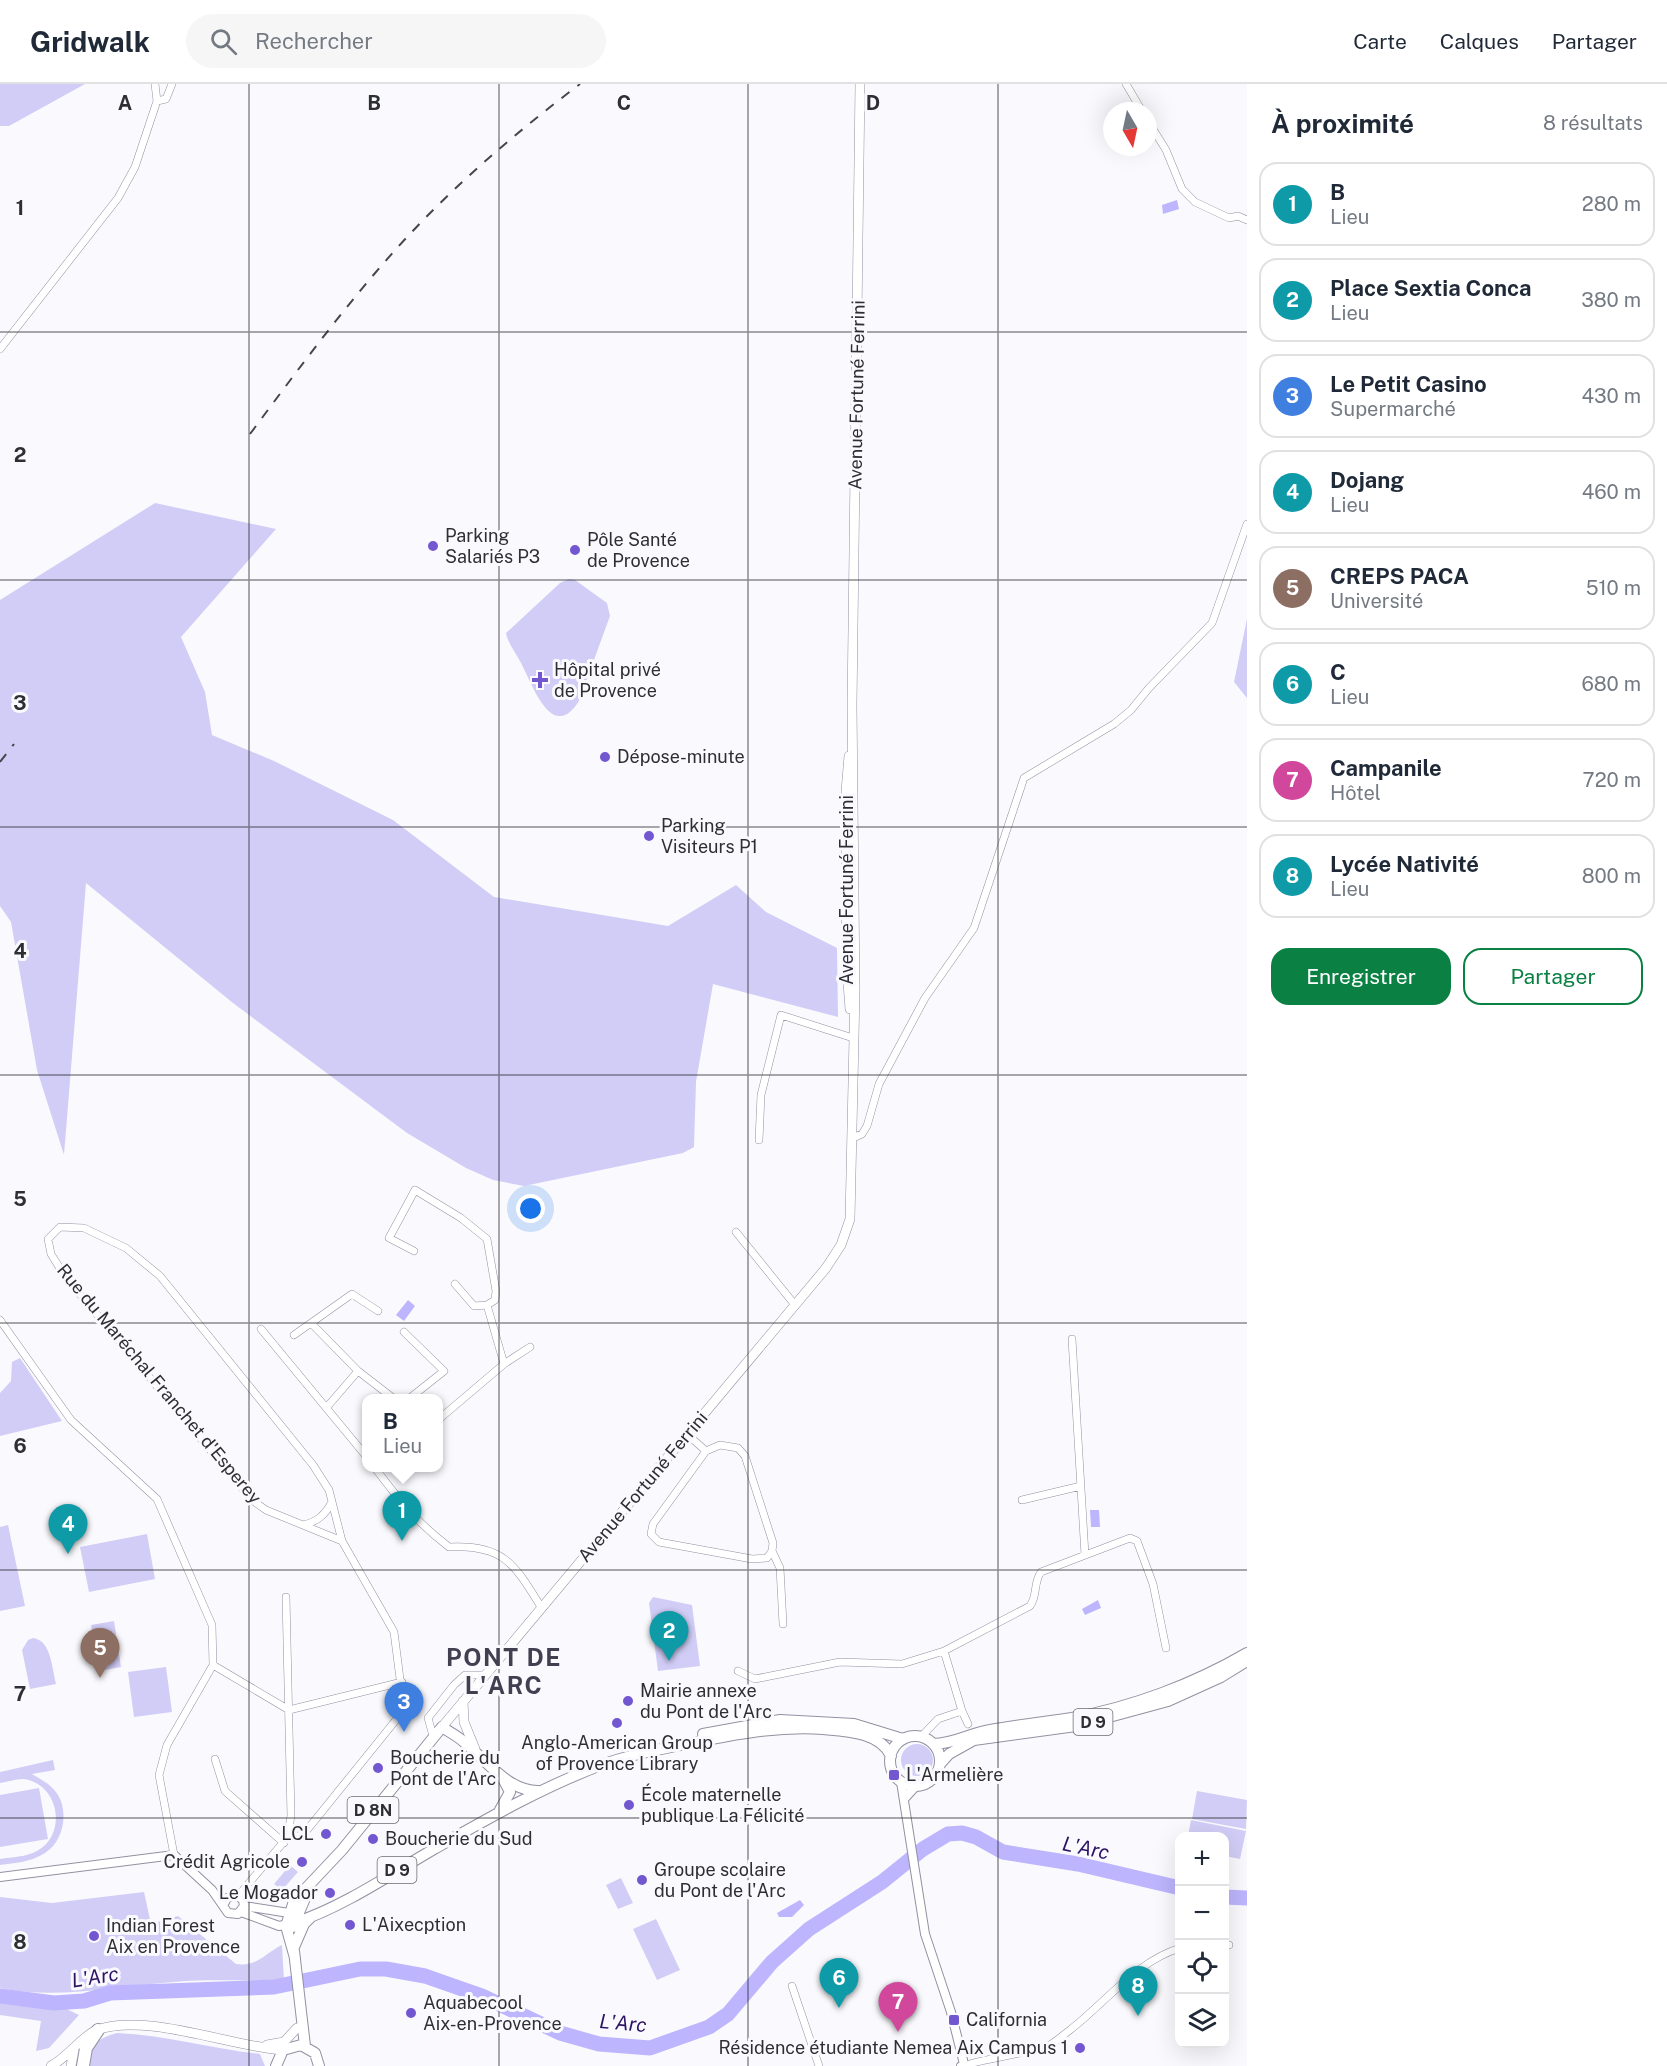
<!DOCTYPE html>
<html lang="fr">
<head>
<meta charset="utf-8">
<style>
  :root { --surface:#fff; --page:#f6f6f7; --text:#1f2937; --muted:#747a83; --line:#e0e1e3; --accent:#0b8043 }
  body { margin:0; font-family:"Public Sans",sans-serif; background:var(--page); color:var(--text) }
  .controls { position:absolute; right:18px; bottom:18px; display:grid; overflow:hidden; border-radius:12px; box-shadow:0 6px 24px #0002 }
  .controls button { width:54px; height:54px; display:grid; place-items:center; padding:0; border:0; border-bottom:2px solid var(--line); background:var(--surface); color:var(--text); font:30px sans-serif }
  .compass { position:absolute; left:1103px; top:18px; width:54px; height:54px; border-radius:50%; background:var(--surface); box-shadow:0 6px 24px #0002; rotate:171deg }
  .you { position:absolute; left:531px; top:1125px; width:21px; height:21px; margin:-15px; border:4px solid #fff; border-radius:50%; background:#1a73e8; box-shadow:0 0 0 9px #1a73e833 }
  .badge { display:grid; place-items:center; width:39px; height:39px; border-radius:50%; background:var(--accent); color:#fff; font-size:20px; font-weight:700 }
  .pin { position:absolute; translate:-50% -50px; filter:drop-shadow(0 2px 3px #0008) }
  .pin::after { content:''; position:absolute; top:32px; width:21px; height:18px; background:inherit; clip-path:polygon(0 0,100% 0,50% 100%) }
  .popup { position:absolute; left:362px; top:1310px; width:81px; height:78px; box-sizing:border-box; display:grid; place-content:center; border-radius:12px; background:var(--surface); filter:drop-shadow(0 2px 4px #0005); font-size:20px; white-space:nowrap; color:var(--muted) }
  .popup b { font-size:22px; color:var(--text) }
  .popup::after { content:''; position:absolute; left:50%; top:100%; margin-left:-12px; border:12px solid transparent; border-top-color:var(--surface) }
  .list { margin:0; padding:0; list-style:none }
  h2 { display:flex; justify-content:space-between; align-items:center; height:78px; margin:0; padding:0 24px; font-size:26px }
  h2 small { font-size:20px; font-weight:400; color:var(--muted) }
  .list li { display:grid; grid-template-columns:39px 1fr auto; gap:18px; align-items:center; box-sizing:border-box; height:84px; margin:0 12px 12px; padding:0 12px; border:2px solid var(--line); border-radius:18px }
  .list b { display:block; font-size:22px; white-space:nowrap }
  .list p { margin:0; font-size:20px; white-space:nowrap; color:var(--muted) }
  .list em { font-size:20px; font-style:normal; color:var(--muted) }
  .actions { display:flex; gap:12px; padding:18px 24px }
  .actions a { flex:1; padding:14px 0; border:2px solid var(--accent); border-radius:18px; text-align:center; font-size:21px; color:var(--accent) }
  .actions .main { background:var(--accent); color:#fff }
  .icon { flex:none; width:33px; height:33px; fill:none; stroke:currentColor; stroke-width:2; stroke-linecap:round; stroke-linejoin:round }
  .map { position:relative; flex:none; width:1247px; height:1982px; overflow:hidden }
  header { display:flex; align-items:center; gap:36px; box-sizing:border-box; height:84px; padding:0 30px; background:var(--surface); border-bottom:2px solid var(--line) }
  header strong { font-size:28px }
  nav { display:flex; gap:33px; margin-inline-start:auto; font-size:21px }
  .search { width:420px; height:54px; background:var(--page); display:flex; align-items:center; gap:15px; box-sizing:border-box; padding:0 21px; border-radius:33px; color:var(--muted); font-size:22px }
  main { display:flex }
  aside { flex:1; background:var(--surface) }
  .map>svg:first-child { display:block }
  .green { fill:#d1cdf6 }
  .water { fill:#bdb5fd }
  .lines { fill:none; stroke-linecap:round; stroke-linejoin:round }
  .river { stroke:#bdb5fd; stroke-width:15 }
  .minor-casing { stroke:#9291a2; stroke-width:8 }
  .tertiary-casing { stroke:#9291a2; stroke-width:10 }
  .secondary-casing { stroke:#9291a2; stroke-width:10 }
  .primary-casing { stroke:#9291a2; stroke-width:12 }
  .motorway-casing { stroke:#9291a2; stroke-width:14 }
  .minor { stroke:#fff; stroke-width:7 }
  .tertiary { stroke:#fff; stroke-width:8 }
  .secondary { stroke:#fff; stroke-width:9 }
  .primary { stroke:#fff; stroke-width:10 }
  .motorway { stroke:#fff; stroke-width:12 }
  .rail { stroke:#45454c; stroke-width:2; stroke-dasharray:10 10; stroke-linecap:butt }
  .grid { fill:none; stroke:#2e2e35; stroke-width:1.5; stroke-opacity:0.55 }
  .poi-dot { fill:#7357d1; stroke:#fafafe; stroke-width:2 }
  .labels { text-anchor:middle; stroke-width:6; stroke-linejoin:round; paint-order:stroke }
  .shield { fill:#fafafe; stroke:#6b6b71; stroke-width:1.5 }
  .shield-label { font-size:16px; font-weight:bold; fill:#2e2e35 }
  .street-label { font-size:18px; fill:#2e2e35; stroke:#fafafe }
  .poi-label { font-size:18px; fill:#2e2e35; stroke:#fafafe; text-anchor:start }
  .water-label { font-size:20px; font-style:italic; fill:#2c1364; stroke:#fafafe }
  .district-label { font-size:24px; font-weight:bold; letter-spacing:1.5px; fill:#424050; stroke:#fafafe }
  .grid-label { font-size:20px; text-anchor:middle; font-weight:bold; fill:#2e2e35; stroke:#fafafe; stroke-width:6; stroke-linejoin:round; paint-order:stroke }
</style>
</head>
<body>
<header>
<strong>Gridwalk</strong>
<div class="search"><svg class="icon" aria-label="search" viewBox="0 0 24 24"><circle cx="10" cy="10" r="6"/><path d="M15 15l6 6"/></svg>Rechercher</div>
<nav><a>Carte</a><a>Calques</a><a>Partager</a></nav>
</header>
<main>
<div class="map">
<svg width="1247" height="1982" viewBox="0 0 1247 1982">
  <rect width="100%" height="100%" fill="#fafafe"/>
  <!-- green -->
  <path class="green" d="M0,0H85L9,42H0Z
    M155,419L276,445L181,553L205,608L212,651L274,677L393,736L494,813L668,842L736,801L766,828L837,864L838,933L713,900L696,998L694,1063L683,1069L524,1102L493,1096L466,1084L407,1049L233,919L86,799L64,1071L37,986L11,838L0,822V516Z
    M569,495L575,496L607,519L610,532L579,617C553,658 534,605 523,583C518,572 508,560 506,549L560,499Z
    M1247,535V614L1234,598Z
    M20,1274L62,1337L0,1352V1309L11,1297L12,1278Z
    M8,1441L25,1522L0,1527V1443Z
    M147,1450L155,1495L89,1508L80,1463Z
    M653,1513L692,1521L700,1582L658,1587L649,1519Z
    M114,1537L121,1583L99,1587L91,1541Z
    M33,1554C51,1556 52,1584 56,1600L30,1605L22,1566L28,1556Z
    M166,1583L172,1628L134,1633L128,1588Z
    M901 1676a16 16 0 1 1 32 0a16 16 0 1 1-32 0Z
    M53,1676L55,1686L32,1690C42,1696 52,1701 58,1711C69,1729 63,1758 45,1769C31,1778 15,1779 0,1781V1775C12,1773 26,1773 37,1767C68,1750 59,1699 23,1695C16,1695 7,1698 0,1699V1688Z
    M39,1704L48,1755L0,1763V1711Z
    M1197,1707L1247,1716L1246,1745L1192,1735Z
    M1191,1736L1246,1747L1240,1775L1225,1772L1224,1752H1188Z
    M290,1781L298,1788L282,1806L274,1800Z
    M621,1794L633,1819L618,1825L606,1801Z
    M144,1808L151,1840L178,1832L236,1880C258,1883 265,1869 282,1861L284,1897C247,1897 210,1895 174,1898C117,1902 56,1916 0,1904V1813L52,1819Z
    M656,1835L680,1886L657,1896L633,1845Z
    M0,1912L54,1919L79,1931L49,1964L36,1967L41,1937L0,1931Z
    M117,1949C166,1951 212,1965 260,1970L265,1982H88C88,1962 98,1954 117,1949Z"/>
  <!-- water -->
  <path class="water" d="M1177,116L1179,125L1163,130L1162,121Z
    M408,1216L415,1222L404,1237L396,1231Z
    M1090,1426H1099L1100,1443H1091Z
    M1098,1516L1101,1524L1085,1531L1082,1525Z
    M800,1816L804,1821L792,1833H779L777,1829Z"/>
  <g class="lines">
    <!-- river -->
    <path class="river" d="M1224,1813L1247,1814
      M0,1912L54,1919L84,1917L110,1909L274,1903L360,1885H386L425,1892L482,1912L560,1949L599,1960L650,1964L709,1943L728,1930L772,1878L809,1845L882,1798L923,1765L948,1750L962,1749L976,1753L1003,1768L1078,1780L1180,1804"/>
    <defs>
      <path id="minor" d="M155,0L157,17
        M1126,0L1142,27
        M1148,37L1166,66L1182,105L1195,118L1229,134L1238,132L1247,136
        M0,265L118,114L135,83L157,17L166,15L172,0
        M853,1054L862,1050L867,1042L879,1000L925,914L974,844L1024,694L1114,640L1131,626L1149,604L1212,539L1247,440
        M759,1056L761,1011L781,931L853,954
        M736,1148L795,1221
        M414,1167L389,1154L415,1106L461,1134L487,1155L496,1207L495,1216L487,1221L504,1280
        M455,1200L474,1222L487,1221
        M0,1236L71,1336L157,1415L212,1541L213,1581L167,1661L159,1691L174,1771
        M261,1245L366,1372
        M404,1248L444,1287L410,1314
        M294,1251L311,1239
        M1072,1255L1085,1471
        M358,1287L393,1314
        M327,1323L358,1287L311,1239L352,1210L378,1227
        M438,1336L504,1280L530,1263
        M688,1351L706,1367
        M720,1361L738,1364L745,1372L773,1459L772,1467L767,1474L752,1475L659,1458L651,1450L653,1440L706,1367Z
        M375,1384C401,1418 414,1436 449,1463C504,1460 515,1481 541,1523
        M1022,1416L1081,1402
        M303,1441C317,1438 325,1431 332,1418
        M772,1467L780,1484L783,1540
        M286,1513L291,1732L287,1754
        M944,1567L1030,1522C1038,1511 1033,1499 1041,1488L1130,1454L1137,1457L1153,1500L1166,1564
        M213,1581L289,1626L402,1598
        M738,1587L755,1595L840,1578L902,1580L944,1567L962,1627L938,1635L921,1653
        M962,1627L968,1640
        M433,1652L428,1634L454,1601L465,1591H483
        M215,1675L225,1707L284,1759
        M241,1813L243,1806L287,1754L303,1751L404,1626L394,1548L342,1457L329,1406L313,1381L160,1192L126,1164L84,1144L60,1143L48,1155L51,1170L64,1191L252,1416L266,1426L342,1457
        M1224,1861H1229
        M792,1902L819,1982
        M965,1982C968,1978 1033,1968 1048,1962C1056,1958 1063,1951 1070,1946C1105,1919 1137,1877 1180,1864"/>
      <path id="tertiary" d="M901,1698L925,1850L951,1928L964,1980L961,1982
        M905,1714L916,1702
        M0,1793L174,1771L212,1806L228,1829L238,1830L244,1822L243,1816L236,1811L227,1814L224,1820
        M241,1828L279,1842L294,1839L289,1829L244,1822"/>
      <path id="secondary" d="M849,672L846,707V873L850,925
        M463,1617L464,1638L475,1665
        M442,1643L826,1184L841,1161L850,1135L855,908L852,622L860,0
        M267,1961L284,1958L297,1944
        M51,1982C68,1973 83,1951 97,1946C145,1928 232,1963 283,1966
        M71,1982L74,1966"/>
      <path id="primary" d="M703,1650L780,1636L854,1640L903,1655
        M890 1677a25 25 0 1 1 50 0a25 25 0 1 1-50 0Z
        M933,1660C954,1660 970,1649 990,1646C1017,1641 1045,1638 1072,1634C1132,1623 1194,1600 1247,1569
        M940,1680L949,1670L974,1656L1076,1642L1168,1617L1221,1593L1247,1577
        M500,1726L510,1708L502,1693
        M294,1839C341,1824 391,1790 434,1765C487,1735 539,1705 596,1683C630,1670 666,1664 702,1657C742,1649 782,1642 823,1645C846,1647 880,1648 891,1672
        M293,1843L308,1807
        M294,1863L304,1840L311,1833
        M294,1867L305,1962
        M295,1874L286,1842L294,1817L342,1766L442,1643C449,1648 458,1652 465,1659C487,1677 508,1707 538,1707
        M276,1982L283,1966L301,1961L315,1969L319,1982"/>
      <path id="motorway" d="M83,1982L86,1964L98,1946"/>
    </defs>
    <!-- minor casing -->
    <use href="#minor" class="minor-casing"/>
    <!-- tertiary casing -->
    <use href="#tertiary" class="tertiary-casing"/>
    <!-- secondary casing -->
    <use href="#secondary" class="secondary-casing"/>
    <!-- primary casing -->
    <use href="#primary" class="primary-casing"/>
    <!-- motorway casing -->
    <use href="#motorway" class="motorway-casing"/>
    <!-- minor -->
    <use href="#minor" class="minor"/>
    <!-- tertiary -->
    <use href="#tertiary" class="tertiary"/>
    <!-- secondary -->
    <use href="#secondary" class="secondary"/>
    <!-- primary -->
    <use href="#primary" class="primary"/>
    <!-- motorway -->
    <use href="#motorway" class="motorway"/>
    <!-- rail -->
    <path class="rail" d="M250,350C297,287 344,223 397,164C452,103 514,50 580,0
      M0,678L14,660"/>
  </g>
  <!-- grid -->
  <path class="grid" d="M249,0V1982M499,0V1982M748,0V1982M998,0V1982M0,248H1247M0,496H1247M0,743H1247M0,991H1247M0,1239H1247M0,1486H1247M0,1734H1247"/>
  <!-- markers -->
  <g class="poi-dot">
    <circle cx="433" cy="462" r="6"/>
    <circle cx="575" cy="466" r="6"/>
    <path d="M537 587h6v6h6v6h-6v6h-6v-6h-6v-6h6z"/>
    <circle cx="605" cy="673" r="6"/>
    <circle cx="649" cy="752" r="6"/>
    <circle cx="628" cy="1617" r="6"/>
    <circle cx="617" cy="1639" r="6"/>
    <circle cx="378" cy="1684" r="6"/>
    <rect x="888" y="1685" width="12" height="12" rx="3"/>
    <circle cx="629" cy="1721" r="6"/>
    <circle cx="326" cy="1750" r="6"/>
    <circle cx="373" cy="1755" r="6"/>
    <circle cx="302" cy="1778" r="6"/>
    <circle cx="642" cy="1796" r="6"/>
    <circle cx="330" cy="1809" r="6"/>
    <circle cx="350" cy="1841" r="6"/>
    <circle cx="94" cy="1852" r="6"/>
    <circle cx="411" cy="1929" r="6"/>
    <rect x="948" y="1930" width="12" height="12" rx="3"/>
    <circle cx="1080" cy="1964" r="6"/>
  </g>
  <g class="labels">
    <!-- shield labels -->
    <g class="shield">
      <rect x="1073.5" y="1625" width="39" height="26" rx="4.5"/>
      <rect x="347.5" y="1713" width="51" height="26" rx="4.5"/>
      <rect x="377.5" y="1773" width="39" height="26" rx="4.5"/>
    </g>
    <g class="shield-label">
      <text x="1093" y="1644">D 9</text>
      <text x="373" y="1732">D 8N</text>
      <text x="397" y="1792">D 9</text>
    </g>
    <!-- street labels -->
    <g class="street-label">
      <text transform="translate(857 311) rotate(-89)" y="6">Avenue Fortuné Ferrini</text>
      <text transform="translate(847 806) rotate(-90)" y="6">Avenue Fortuné Ferrini</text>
      <text transform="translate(159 1300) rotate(50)" y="6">Rue du Maréchal Franchet d'Esperey</text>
      <text transform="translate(643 1403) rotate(-50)" y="6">Avenue Fortuné Ferrini</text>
    </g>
    <!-- poi labels -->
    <g class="poi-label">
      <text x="445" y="458">Parking<tspan x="445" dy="21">Salariés P3</tspan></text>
      <text x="587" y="462">Pôle Santé<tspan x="587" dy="21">de Provence</tspan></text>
      <text x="554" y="592">Hôpital privé<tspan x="554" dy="21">de Provence</tspan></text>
      <text x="617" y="679">Dépose-minute</text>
      <text x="661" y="748">Parking<tspan x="661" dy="21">Visiteurs P1</tspan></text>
      <text x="640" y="1613">Mairie annexe<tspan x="640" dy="21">du Pont de l'Arc</tspan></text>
      <text x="617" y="1665" text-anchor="middle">Anglo-American Group<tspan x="617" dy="21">of Provence Library</tspan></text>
      <text x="390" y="1680">Boucherie du<tspan x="390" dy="21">Pont de l'Arc</tspan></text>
      <text x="906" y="1697">L'Armelière</text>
      <text x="641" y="1717">École maternelle<tspan x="641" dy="21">publique La Félicité</tspan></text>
      <text x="314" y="1756" text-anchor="end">LCL</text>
      <text x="385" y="1761">Boucherie du Sud</text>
      <text x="290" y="1784" text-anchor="end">Crédit Agricole</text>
      <text x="654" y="1792">Groupe scolaire<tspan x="654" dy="21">du Pont de l'Arc</tspan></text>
      <text x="318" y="1815" text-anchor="end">Le Mogador</text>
      <text x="362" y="1847">L'Aixecption</text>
      <text x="106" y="1848">Indian Forest<tspan x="106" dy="21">Aix en Provence</tspan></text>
      <text x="423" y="1925">Aquabecool<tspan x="423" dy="21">Aix-en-Provence</tspan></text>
      <text x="966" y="1942">California</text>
      <text x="1068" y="1970" text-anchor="end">Résidence étudiante Nemea Aix Campus 1</text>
    </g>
    <!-- water labels -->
    <g class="water-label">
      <text transform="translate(1086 1764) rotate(12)" y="7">L'Arc</text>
      <text transform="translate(95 1893) rotate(-9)" y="7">L'Arc</text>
      <text transform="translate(623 1939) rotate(5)" y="7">L'Arc</text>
    </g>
    <!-- district labels -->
    <g class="district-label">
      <text x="504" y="1582">PONT DE<tspan x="504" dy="28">L'ARC</tspan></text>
    </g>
  </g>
  <g class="grid-label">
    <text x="125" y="26">A</text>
    <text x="374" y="26">B</text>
    <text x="624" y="26">C</text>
    <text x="873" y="26">D</text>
    <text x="20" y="131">1</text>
    <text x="20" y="378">2</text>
    <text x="20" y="626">3</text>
    <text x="20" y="874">4</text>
    <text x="20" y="1122">5</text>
    <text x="20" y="1369">6</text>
    <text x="20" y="1617">7</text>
    <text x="20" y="1865">8</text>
  </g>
</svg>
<div class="controls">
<button>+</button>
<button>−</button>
<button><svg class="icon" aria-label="locate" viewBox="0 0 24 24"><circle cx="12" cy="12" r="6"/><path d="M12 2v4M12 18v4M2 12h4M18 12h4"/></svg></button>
<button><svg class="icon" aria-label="layers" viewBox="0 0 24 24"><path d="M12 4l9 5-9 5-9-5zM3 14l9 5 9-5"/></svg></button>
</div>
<svg class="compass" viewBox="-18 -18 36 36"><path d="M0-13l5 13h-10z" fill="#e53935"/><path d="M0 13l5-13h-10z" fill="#747a83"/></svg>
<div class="you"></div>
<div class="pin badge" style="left:402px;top:1457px;background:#0f9aa8">1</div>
<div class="popup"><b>B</b>Lieu</div>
<div class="pin badge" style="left:669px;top:1577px;background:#0f9aa8">2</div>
<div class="pin badge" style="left:404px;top:1648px;background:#3f7fe0">3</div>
<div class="pin badge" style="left:68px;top:1470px;background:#0f9aa8">4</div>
<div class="pin badge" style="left:100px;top:1594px;background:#8d6e63">5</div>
<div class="pin badge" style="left:839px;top:1924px;background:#0f9aa8">6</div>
<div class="pin badge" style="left:898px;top:1948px;background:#d1479c">7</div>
<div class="pin badge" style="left:1138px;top:1932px;background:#0f9aa8">8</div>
</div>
<aside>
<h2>À proximité<small>8 résultats</small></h2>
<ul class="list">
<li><span class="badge" style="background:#0f9aa8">1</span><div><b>B</b><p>Lieu</p></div><em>280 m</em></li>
<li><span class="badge" style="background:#0f9aa8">2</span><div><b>Place Sextia Conca</b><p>Lieu</p></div><em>380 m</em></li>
<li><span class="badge" style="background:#3f7fe0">3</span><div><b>Le Petit Casino</b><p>Supermarché</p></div><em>430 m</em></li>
<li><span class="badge" style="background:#0f9aa8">4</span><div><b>Dojang</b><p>Lieu</p></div><em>460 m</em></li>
<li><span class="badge" style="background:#8d6e63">5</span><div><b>CREPS PACA</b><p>Université</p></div><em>510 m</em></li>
<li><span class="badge" style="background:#0f9aa8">6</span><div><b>C</b><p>Lieu</p></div><em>680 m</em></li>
<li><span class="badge" style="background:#d1479c">7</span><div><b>Campanile</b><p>Hôtel</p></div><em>720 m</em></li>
<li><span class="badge" style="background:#0f9aa8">8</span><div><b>Lycée Nativité</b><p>Lieu</p></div><em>800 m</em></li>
</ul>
<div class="actions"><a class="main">Enregistrer</a><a>Partager</a></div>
</aside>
</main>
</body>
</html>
